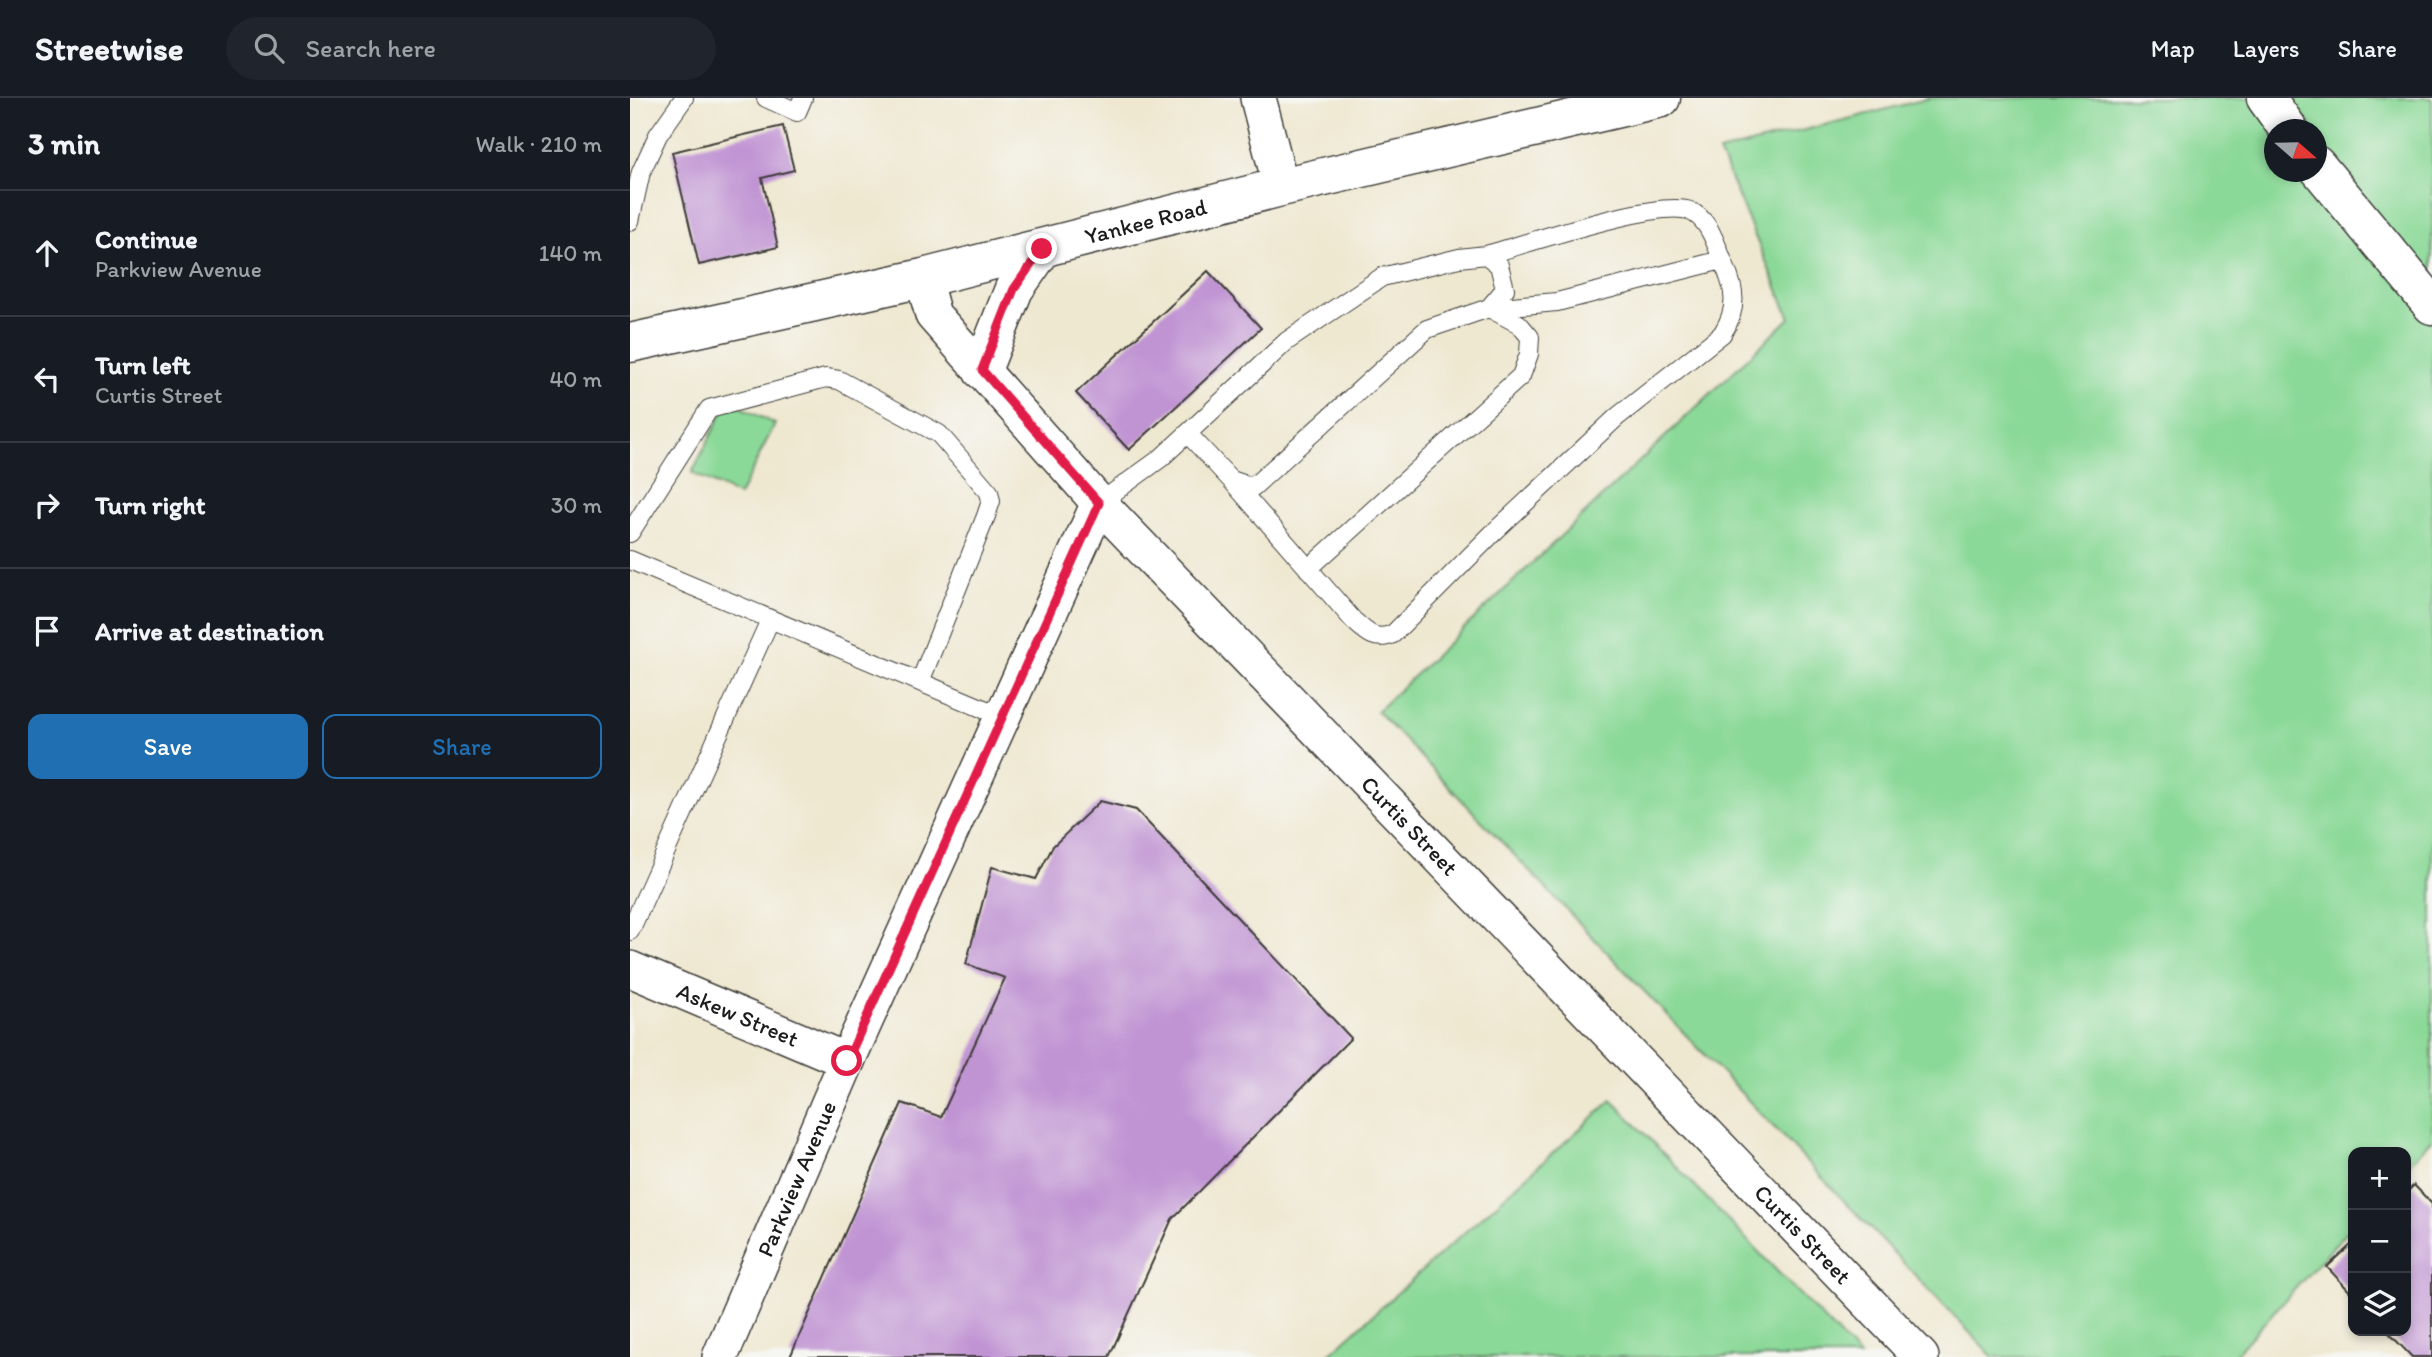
<!DOCTYPE html>
<html lang="en">
<head>
<meta charset="utf-8">
<style>
  :root { --surface:#171b24; --page:#20242c; --text:#f1f3f6; --muted:#9ea1a6; --line:#363941; --accent:#1f6fb2 }
  body { margin:0; font-family:Itim,sans-serif; background:var(--page); color:var(--text) }
  .controls { position:absolute; right:21px; bottom:21px; display:grid; overflow:hidden; border-radius:14px; box-shadow:0 4px 10px #0003 }
  .controls button { width:63px; height:63px; display:grid; place-items:center; padding:0; border:0; border-bottom:2px solid var(--line); background:var(--surface); color:var(--text); font:35px sans-serif }
  .compass { position:absolute; left:1634px; top:21px; width:63px; height:63px; border-radius:50%; background:var(--surface); box-shadow:0 4px 10px #0003; rotate:110deg }
  .stop { position:absolute; width:21px; height:21px; margin:-16px; border:5px solid #e11d48; border-radius:50%; background:#fff }
  .stop.end { background:#e11d48; border-color:#fff; box-shadow:0 2px 7px #0008 }
  .list { margin:0; padding:0; list-style:none }
  h2 { display:flex; justify-content:space-between; align-items:center; height:91px; margin:0; padding:0 28px; font-size:30px }
  h2 small { font-size:23px; font-weight:400; color:var(--muted) }
  .list li { display:grid; grid-template-columns:46px 1fr auto; gap:21px; align-items:center; box-sizing:border-box; height:126px; padding:0 28px; border-top:2px solid var(--line) }
  .list b { display:block; font-size:26px; white-space:nowrap }
  .list p { margin:0; font-size:23px; white-space:nowrap; color:var(--muted) }
  .list em { font-size:23px; font-style:normal; color:var(--muted) }
  .actions { display:flex; gap:14px; padding:21px 28px }
  .actions a { flex:1; padding:16px 0; border:2px solid var(--accent); border-radius:14px; text-align:center; font-size:24px; color:var(--accent) }
  .actions .main { background:var(--accent); color:#fff }
  .icon { flex:none; width:38px; height:38px; fill:none; stroke:currentColor; stroke-width:2; stroke-linecap:round; stroke-linejoin:round }
  .map { position:relative; flex:none; width:1802px; height:1259px; overflow:hidden }
  header { display:flex; align-items:center; gap:42px; box-sizing:border-box; height:98px; padding:0 35px; background:var(--surface); border-bottom:2px solid var(--line) }
  header strong { font-size:33px }
  nav { display:flex; gap:38px; margin-inline-start:auto; font-size:24px }
  .search { width:490px; height:63px; background:var(--page); display:flex; align-items:center; gap:18px; box-sizing:border-box; padding:0 24px; border-radius:38px; color:var(--muted); font-size:26px }
  main { display:flex }
  aside { flex:1; background:var(--surface) }
  .map>svg:first-child { display:block }
  .green { fill:#8bd998; stroke:#547a5a; stroke-width:2; fill-rule:evenodd }
  .building { fill:#c093d3 }
  .lines { fill:none; stroke-linecap:round; stroke-linejoin:round }
  .service-casing { stroke:#3c3b37; stroke-width:20 }
  .minor-casing { stroke:#3c3b37; stroke-width:38 }
  .tertiary-casing { stroke:#3c3b37; stroke-width:41 }
  .primary-casing { stroke:#3c3b37; stroke-width:41 }
  .service { stroke:#fff; stroke-width:18 }
  .minor { stroke:#fff; stroke-width:35 }
  .tertiary { stroke:#fff; stroke-width:38 }
  .primary { stroke:#fff; stroke-width:38 }
  .route { stroke:#e11d48; stroke-width:9 }
  .labels { text-anchor:middle; stroke-width:5; stroke-linejoin:round; paint-order:stroke }
  .street-label { font-size:23px; fill:#1c1c1c; stroke:#f6f6f2 }
</style>
</head>
<body>
<header>
<strong>Streetwise</strong>
<div class="search"><svg class="icon" aria-label="search" viewBox="0 0 24 24"><circle cx="10" cy="10" r="6"/><path d="M15 15l6 6"/></svg>Search here</div>
<nav><a>Map</a><a>Layers</a><a>Share</a></nav>
</header>
<main>
<aside>
<h2>3 min<small>Walk · 210 m</small></h2>
<ul class="list">
<li><svg class="icon" aria-label="ahead" viewBox="0 0 24 24"><path d="M12 20V5M6 11l6-6 6 6"/></svg><div><b>Continue</b><p>Parkview Avenue</p></div><em>140 m</em></li>
<li><svg class="icon" aria-label="left" viewBox="0 0 24 24"><path d="M17 20v-9H6M10 6l-5 5 5 5"/></svg><div><b>Turn left</b><p>Curtis Street</p></div><em>40 m</em></li>
<li><svg class="icon" aria-label="right" viewBox="0 0 24 24"><path d="M7 20v-9h11M14 6l5 5-5 5"/></svg><div><b>Turn right</b></div><em>30 m</em></li>
<li><svg class="icon" aria-label="arrive" viewBox="0 0 24 24"><path d="M6 21V4h12l-3 4 3 4H6"/></svg><div><b>Arrive at destination</b></div></li>
</ul>
<div class="actions"><a class="main">Save</a><a>Share</a></div>
</aside>
<div class="map">
<svg width="1802" height="1259" viewBox="0 0 1802 1259">
  <rect width="100%" height="100%" fill="#f6f6f2"/>
  <filter id="ink" filterUnits="userSpaceOnUse"><feTurbulence type="fractalNoise" baseFrequency=".0143" numOctaves="2"/><feDisplacementMap in="SourceGraphic" scale="14" xChannelSelector="R" yChannelSelector="G"/><feConvolveMatrix kernelMatrix="1 2 1 2 8 2 1 2 1" color-interpolation-filters="sRGB"/></filter>
  <filter id="wash" filterUnits="userSpaceOnUse"><feTurbulence type="fractalNoise" baseFrequency=".00686" numOctaves="4" result="noise"/><feDisplacementMap in="SourceGraphic" scale="28" xChannelSelector="R" yChannelSelector="G"/><feGaussianBlur stdDeviation="1.57" result="paint"/><feColorMatrix in="noise" values="0 0 0 0 0 0 0 0 0 0 0 0 0 0 0 0 0 1.4 0 .05"/><feComposite in="paint" operator="in"/></filter>
  <g filter="url(#wash)">
    <rect width="100%" height="100%" fill="#efe8d1"/>
    <!-- green -->
    <path class="green" d="M1300,0H1802V1041L1776,1069V1054H1723V1127L1603,1259H1363L747,613L1160,220L1089,54ZM1644,32H1686V74H1644Z
      M98,303L145,326L109,398L62,375Z
      M982,1002L1230,1259H696Z"/>
    <g id="blocks">
      <!-- building -->
      <path class="building" d="M153,28L164,72L132,80L148,149L69,167L42,54Z
        M578,173L631,230L499,352L446,295Z
        M470,703L506,712L721,940L542,1121L479,1259H160L272,1005L311,1019L375,880L336,866L362,769L406,781L423,748Z
        M1784,1087L1802,1106V1259H1782L1757,1233H1776V1095Z
        M1723,1145V1197L1697,1169Z"/>
    </g>
  </g>
  <g filter="url(#ink)">
    <use href="#blocks" fill-opacity="0" stroke="#3c3b37" stroke-width="2"/>
    <g class="lines">
      <defs>
        <path id="service" d="M136,0L167,14L173,0
          M0,123L11,74L28,37L54,0
          M859,210L927,204L1092,162
          M601,382L723,522C736,534 745,544 763,536L863,435L987,319L1092,236C1108,211 1106,193 1094,166C1086,147 1080,122 1060,113C1030,100 893,147 856,157
          M469,405L531,360L657,243L752,179L829,160L856,157L869,167L875,191L859,210L797,231L623,389L601,382L558,336
          M0,435L79,311L196,280L209,282L309,336L359,394L361,403L356,418L290,584
          M0,462L373,619
          M678,471L891,278L899,256L900,239L889,226L859,210
          M0,833L140,522"/>
        <g id="minor">
          <path d="M628,0L651,89"/>
          <path id="s1" d="M293,180L303,217L469,405L1291,1259"/>
          <path id="s2" d="M0,871L217,963"/>
          <path id="s3" d="M90,1259L217,963L469,405"/>
        </g>
        <g id="tertiary">
          <path id="s4" d="M0,245L293,180L651,89L1031,0"/>
          <path d="M352,272L384,191L412,151"/>
        </g>
        <path id="primary" d="M1636,0L1659,32
          M1686,67L1802,207"/>
      </defs>
      <!-- service casing -->
      <use href="#service" class="service-casing"/>
      <!-- minor casing -->
      <use href="#minor" class="minor-casing"/>
      <!-- tertiary casing -->
      <use href="#tertiary" class="tertiary-casing"/>
      <!-- primary casing -->
      <use href="#primary" class="primary-casing"/>
      <!-- service -->
      <use href="#service" class="service"/>
      <!-- minor -->
      <use href="#minor" class="minor"/>
      <!-- tertiary -->
      <use href="#tertiary" class="tertiary"/>
      <!-- primary -->
      <use href="#primary" class="primary"/>
    </g>
  </g>
  <g class="lines" filter="url(#ink)">
    <!-- route -->
    <path class="route" d="M217,963L469,405L352,272L384,191L412,151"/>
  </g>
  <g class="labels">
    <!-- street labels -->
    <g class="street-label">
      <text dy="8" stroke="none"><textPath href="#s4" startOffset="530">Yankee Road</textPath></text>
      <text dy="8" stroke="none"><textPath href="#s1" startOffset="737">Curtis Street</textPath></text>
      <text dy="8" stroke="none"><textPath href="#s2" startOffset="117">Askew Street</textPath></text>
      <text dy="8" stroke="none"><textPath href="#s3" startOffset="194">Parkview Avenue</textPath></text>
      <text dy="8" stroke="none"><textPath href="#s1" startOffset="1304">Curtis Street</textPath></text>
    </g>
  </g>
</svg>
<div class="controls">
<button>+</button>
<button>−</button>
<button><svg class="icon" aria-label="layers" viewBox="0 0 24 24"><path d="M12 4l9 5-9 5-9-5zM3 14l9 5 9-5"/></svg></button>
</div>
<svg class="compass" viewBox="-18 -18 36 36"><path d="M0-13l5 13h-10z" fill="#e53935"/><path d="M0 13l5-13h-10z" fill="#9ea1a6"/></svg>
<div class="stop" style="left:217px;top:963px"></div>
<div class="stop end" style="left:412px;top:151px"></div>
</div>
</main>
</body>
</html>
